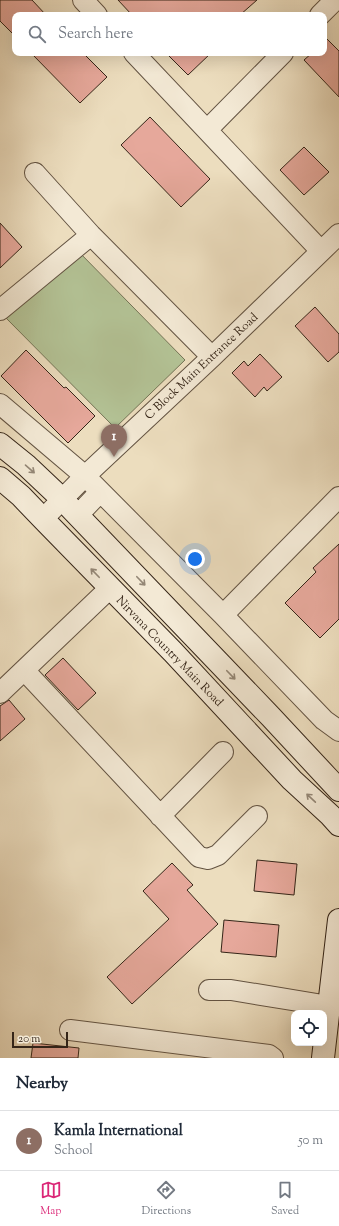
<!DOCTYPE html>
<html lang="en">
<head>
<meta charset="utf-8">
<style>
  :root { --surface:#fff; --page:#f6f6f7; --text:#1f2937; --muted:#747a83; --line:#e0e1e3; --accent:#db2777 }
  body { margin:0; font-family:"Sorts Mill Goudy",serif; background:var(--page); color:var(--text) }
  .controls { position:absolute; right:12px; bottom:12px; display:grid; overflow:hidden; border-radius:8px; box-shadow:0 4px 16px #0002 }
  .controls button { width:36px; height:36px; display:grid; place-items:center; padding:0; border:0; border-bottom:1px solid var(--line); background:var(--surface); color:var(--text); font:20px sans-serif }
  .scale { position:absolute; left:12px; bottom:10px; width:56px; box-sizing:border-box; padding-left:4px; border:2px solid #352518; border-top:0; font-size:11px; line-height:14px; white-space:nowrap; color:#352518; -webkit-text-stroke:3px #f3e9d5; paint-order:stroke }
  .you { position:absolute; left:195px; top:559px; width:14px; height:14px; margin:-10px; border:3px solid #fff; border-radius:50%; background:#1a73e8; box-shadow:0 0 0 6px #1a73e833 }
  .badge { display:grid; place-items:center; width:26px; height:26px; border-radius:50%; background:var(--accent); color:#fff; font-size:13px; font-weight:700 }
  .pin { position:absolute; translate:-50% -33px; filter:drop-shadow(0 1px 2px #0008) }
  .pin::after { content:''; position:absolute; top:21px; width:14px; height:12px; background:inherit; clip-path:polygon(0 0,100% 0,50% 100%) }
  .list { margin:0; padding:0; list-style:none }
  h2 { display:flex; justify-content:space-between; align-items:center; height:52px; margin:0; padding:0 16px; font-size:17px }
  h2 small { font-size:13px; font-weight:400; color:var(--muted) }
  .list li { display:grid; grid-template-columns:26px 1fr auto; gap:12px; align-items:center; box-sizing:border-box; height:60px; padding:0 16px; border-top:1px solid var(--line) }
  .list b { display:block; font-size:15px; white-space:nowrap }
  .list p { margin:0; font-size:13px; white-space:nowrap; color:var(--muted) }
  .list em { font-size:13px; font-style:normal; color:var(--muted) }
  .icon { flex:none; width:22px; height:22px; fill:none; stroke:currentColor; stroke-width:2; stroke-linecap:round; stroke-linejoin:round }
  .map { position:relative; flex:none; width:339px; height:1058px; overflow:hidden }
  .search { position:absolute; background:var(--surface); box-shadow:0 4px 16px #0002; left:12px; right:12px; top:12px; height:44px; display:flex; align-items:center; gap:10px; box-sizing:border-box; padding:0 14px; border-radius:8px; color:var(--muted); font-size:15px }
  .sheet { height:112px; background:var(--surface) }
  nav { display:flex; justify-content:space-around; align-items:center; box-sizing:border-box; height:56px; border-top:1px solid var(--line); background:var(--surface); font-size:11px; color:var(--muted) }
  nav a { display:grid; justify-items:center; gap:2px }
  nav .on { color:var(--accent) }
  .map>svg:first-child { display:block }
  .green { fill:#b3c295; stroke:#747456 }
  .building { fill:#e6a89b; stroke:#352518 }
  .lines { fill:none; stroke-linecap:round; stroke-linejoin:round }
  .street-casing { stroke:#635342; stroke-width:22 }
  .secondary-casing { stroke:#352518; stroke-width:24 }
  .street { stroke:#f3e9d5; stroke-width:20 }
  .secondary { stroke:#f3e9d5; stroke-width:22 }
  .oneway { stroke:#948776 }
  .labels { text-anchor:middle; stroke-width:3.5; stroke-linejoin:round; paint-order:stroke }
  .street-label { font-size:12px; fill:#352518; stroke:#f3e9d5 }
</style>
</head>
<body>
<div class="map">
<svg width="339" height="1058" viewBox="0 0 339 1058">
  <rect width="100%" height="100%" fill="#ecddbe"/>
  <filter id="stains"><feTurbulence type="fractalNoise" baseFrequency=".005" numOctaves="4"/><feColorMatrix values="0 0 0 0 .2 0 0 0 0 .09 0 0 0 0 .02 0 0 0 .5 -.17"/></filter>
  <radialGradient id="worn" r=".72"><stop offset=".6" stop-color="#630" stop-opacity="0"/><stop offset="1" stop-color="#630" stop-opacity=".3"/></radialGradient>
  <!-- green -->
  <path class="green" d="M77,250L185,360L115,428L5,317Z"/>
  <!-- building -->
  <path class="building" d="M0,0H32L46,15H15V36L0,21Z
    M118,0H257L240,15H132Z
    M324,36L339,51V97L304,60L312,53H324Z
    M31,53H83L107,77L80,103Z
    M166,53H211L188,75Z
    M150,117L210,179L181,207L121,145Z
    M304,147L329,172L304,195L280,170Z
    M0,223L22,247L0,268Z
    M315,307L339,334V352L328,362L295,326Z
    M26,350L64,388L66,387L95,416L68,443L1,376Z
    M260,354L282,377L267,391L264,387L255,397L232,373L244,361L248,366Z
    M339,544V619L320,638L285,603L316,572L313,568Z
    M63,658L96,693L78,710L45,675Z
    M9,700L25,719L0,741V706Z
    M257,860L297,864L294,895L254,891Z
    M172,863L193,885L187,890L218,924L132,1004L107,977L169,919L143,891Z
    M224,920L279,925L276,957L221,952Z
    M33,1043L79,1048L78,1058H31Z"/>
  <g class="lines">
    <defs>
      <path id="street" d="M83,0L97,15
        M320,15L335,0
        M134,53L321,251
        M207,130L283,53
        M35,173L91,235L212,357
        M0,310L91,235
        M0,404L85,476L223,615L324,720L339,731
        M78,515L100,492
        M43,519L85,476L212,357L339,234
        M223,615L339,497
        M24,670L199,857L208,859L218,855L257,816
        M0,693L110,588
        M160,816L223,752
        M209,990H231L329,1006
        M70,1030L269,1055L273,1058"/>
      <path id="secondary" d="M0,444L26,465L62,499L271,717L339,790
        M0,478L21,496L43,519L173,652L292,780L330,815L339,825
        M323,1058L339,920"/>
    </defs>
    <!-- street casing -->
    <use href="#street" class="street-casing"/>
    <!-- secondary casing -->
    <use href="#secondary" class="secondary-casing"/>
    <!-- street -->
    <use href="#street" class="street"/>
    <!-- secondary -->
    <use href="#secondary" class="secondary"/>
  </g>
  <!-- one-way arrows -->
  <defs><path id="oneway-shaft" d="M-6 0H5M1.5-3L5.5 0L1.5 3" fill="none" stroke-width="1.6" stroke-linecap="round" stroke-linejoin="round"/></defs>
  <g class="oneway">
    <use href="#oneway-shaft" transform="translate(30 469) rotate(41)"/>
    <use href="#oneway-shaft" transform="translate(95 573) rotate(-134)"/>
    <use href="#oneway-shaft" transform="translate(141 581) rotate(46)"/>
    <use href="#oneway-shaft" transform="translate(231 675) rotate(46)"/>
    <use href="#oneway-shaft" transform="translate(311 798) rotate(-137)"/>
  </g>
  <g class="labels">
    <!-- street labels -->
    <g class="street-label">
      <text transform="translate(201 366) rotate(-43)" y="4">C Block Main Entrance Road</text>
      <text transform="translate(170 651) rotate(46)" y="4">Nirvana Country Main Road</text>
    </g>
  </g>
  <rect width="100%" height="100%" filter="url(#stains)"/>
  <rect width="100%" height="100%" fill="url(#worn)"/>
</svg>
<div class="controls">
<button><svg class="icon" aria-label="locate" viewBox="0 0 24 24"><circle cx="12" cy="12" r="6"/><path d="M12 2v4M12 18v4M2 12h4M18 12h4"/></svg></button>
</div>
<div class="scale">20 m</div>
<div class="you"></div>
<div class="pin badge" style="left:114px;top:457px;background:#8d6e63">1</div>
<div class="search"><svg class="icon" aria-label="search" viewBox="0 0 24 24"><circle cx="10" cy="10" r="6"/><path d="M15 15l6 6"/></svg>Search here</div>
</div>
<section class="sheet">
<h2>Nearby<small></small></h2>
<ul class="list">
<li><span class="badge" style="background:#8d6e63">1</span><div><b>Kamla International</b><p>School</p></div><em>50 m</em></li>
</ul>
</section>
<nav>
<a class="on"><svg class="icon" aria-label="map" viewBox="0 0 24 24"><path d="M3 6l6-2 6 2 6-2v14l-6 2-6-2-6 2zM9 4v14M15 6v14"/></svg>Map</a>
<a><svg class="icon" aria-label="directions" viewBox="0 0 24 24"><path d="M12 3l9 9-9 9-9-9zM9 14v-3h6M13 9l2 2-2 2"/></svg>Directions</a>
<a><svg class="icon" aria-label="saved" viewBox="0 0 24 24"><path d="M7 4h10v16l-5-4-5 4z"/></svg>Saved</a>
</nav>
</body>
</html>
